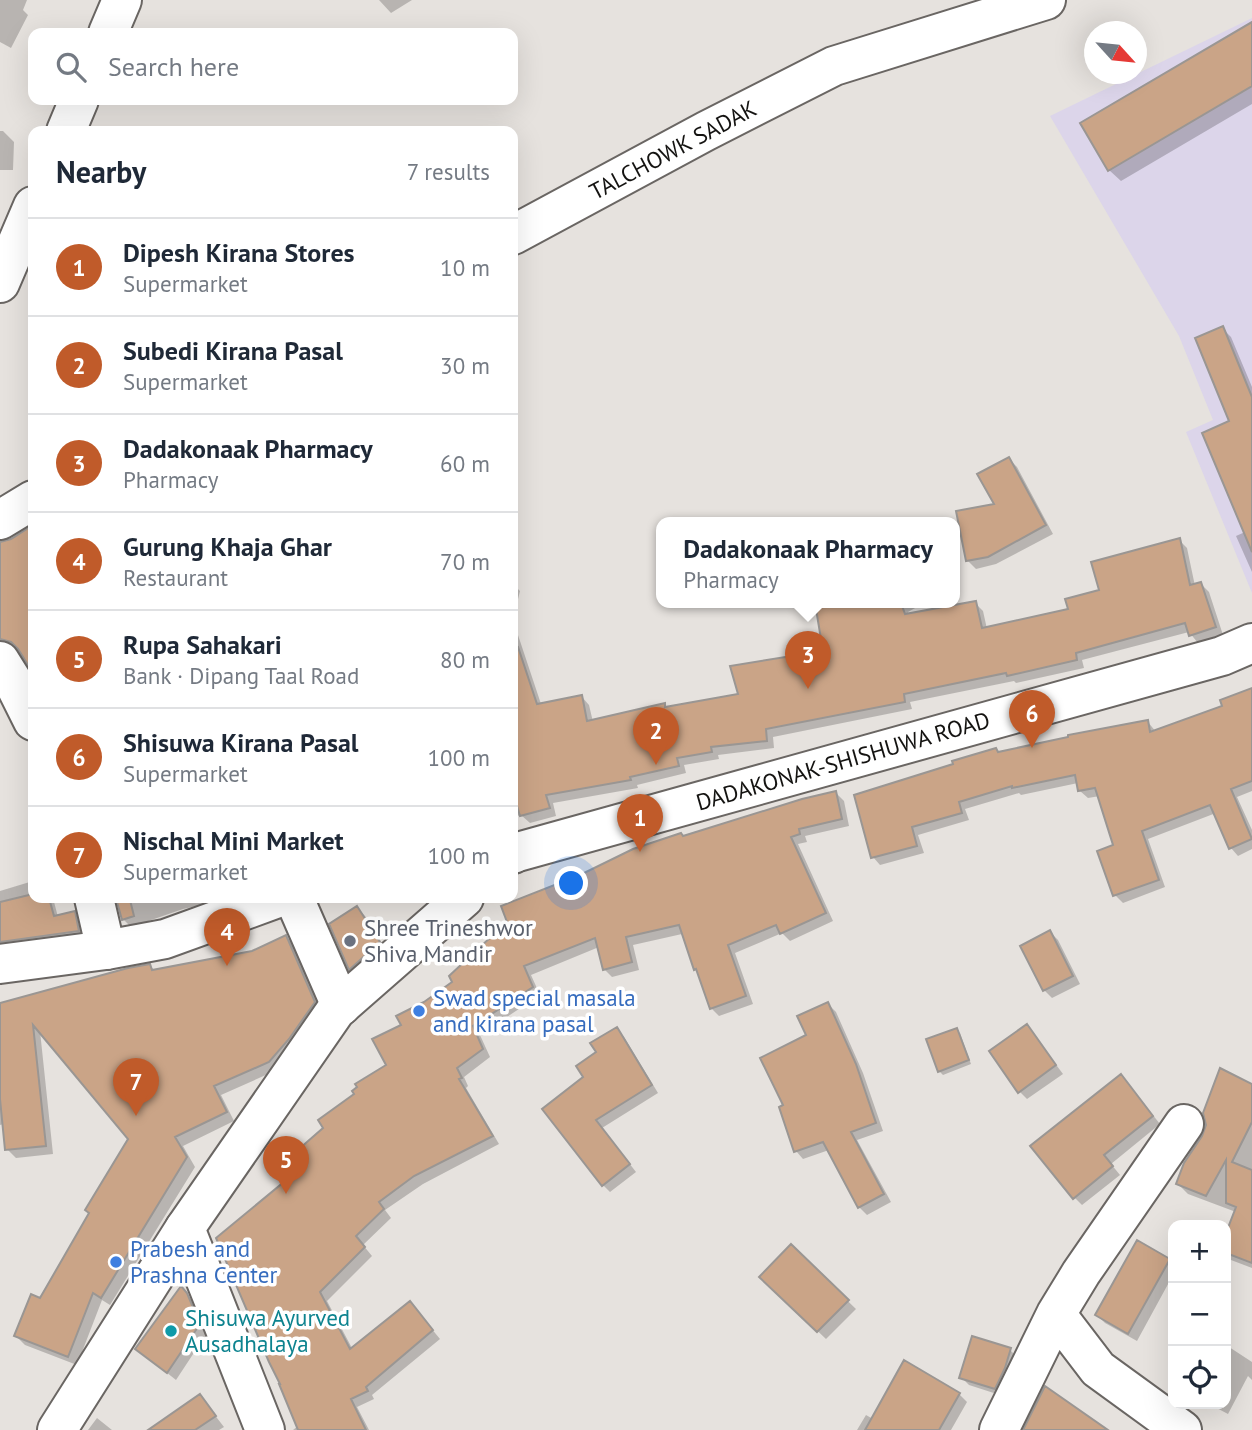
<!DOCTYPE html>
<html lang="en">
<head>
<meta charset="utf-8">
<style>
  :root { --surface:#fff; --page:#f2f2f3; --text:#1f2937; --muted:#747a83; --line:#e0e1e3; --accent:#c05b2a }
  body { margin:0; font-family:"PT Sans",sans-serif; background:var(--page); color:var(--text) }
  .controls { position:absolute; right:21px; bottom:21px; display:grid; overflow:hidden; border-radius:14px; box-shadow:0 7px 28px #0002 }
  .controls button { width:63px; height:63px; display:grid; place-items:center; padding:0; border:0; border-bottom:2px solid var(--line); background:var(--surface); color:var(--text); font:35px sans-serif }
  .compass { position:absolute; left:1084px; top:21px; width:63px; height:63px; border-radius:50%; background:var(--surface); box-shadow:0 7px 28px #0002; rotate:117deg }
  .you { position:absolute; left:572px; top:884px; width:24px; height:24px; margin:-18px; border:5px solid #fff; border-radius:50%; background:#1a73e8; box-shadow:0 0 0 10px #1a73e833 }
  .badge { display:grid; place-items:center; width:46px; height:46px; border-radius:50%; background:var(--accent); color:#fff; font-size:23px; font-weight:700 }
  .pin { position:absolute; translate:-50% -58px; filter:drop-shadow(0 2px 4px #0008) }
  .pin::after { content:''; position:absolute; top:37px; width:24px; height:21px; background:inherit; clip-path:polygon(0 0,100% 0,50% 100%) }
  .popup { position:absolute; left:656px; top:517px; width:304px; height:91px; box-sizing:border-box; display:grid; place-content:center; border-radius:14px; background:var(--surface); filter:drop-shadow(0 2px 5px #0005); font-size:23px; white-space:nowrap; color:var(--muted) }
  .popup b { font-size:26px; color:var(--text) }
  .popup::after { content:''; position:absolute; left:50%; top:100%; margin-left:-14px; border:14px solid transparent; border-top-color:var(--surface) }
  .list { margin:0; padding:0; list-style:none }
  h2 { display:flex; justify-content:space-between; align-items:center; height:91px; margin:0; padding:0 28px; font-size:30px }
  h2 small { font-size:23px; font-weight:400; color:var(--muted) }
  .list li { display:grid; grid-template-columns:46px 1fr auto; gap:21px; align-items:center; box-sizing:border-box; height:98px; padding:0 28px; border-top:2px solid var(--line) }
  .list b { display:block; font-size:26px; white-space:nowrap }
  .list p { margin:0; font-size:23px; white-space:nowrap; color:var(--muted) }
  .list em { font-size:23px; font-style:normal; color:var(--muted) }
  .icon { flex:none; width:38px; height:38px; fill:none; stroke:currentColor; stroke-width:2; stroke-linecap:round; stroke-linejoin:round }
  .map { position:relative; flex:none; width:1252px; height:1430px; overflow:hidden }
  .search { position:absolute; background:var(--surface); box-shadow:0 7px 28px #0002; left:28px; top:28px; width:490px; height:77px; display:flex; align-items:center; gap:18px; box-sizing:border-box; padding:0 24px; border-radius:14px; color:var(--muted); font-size:26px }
  .panel { position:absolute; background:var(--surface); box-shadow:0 7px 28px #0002; left:28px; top:126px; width:490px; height:777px; border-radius:14px }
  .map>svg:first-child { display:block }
  .education { fill:#dcd5ea }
  .shadow { fill:#0003 }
  .building { fill:#caa487; stroke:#9a9693; stroke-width:2 }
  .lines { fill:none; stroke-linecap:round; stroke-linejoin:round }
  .street-casing { stroke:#6a6663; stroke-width:42 }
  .secondary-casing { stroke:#6a6663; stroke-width:42 }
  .street { stroke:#fff; stroke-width:38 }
  .secondary { stroke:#fff; stroke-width:38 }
  .worship-dot { fill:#6b7280; stroke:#fff; stroke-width:2.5 }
  .shop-dot { fill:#3f7fe0; stroke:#fff; stroke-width:2.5 }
  .culture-dot { fill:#0f9aa8; stroke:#fff; stroke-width:2.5 }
  .labels { text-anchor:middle; stroke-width:7; stroke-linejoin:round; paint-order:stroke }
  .street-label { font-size:23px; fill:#141311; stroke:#fff }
  .worship-label { font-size:23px; fill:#5b616d; stroke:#fff; text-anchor:start }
  .shop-label { font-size:23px; fill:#366cbe; stroke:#fff; text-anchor:start }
  .culture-label { font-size:23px; fill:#0d838f; stroke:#fff; text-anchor:start }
</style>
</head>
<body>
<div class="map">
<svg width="1252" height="1430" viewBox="0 0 1252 1430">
  <rect width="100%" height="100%" fill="#e6e2de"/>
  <!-- education -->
  <path class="education" d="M1252,18V593L1186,432L1213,420L1179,336L1050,116Z"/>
  <!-- shadow -->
  <path class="shadow" d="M0,0H27L23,10L28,15L11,48L0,42Z
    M379,0H412L391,13Z
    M1252,24V104L1121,181L1109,170Z
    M0,131H3L14,142L13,170H0Z
    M1222,328L1231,337L1252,387V572L1236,536L1245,532Z
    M1009,459L1017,467L1053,534L996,564L976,569L968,561L996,505Z
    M33,526V641L19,649L0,647V542L12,540Z
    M1179,540L1187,548L1195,586L1201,584L1209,592L1223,635L1198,643L1189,632L1082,660L1084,668L1016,683L1014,681L910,702L912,709L773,737L774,748L718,755L719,759L684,765L686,773L637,785L638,788L553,803L556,816L530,823L521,815L513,817V584L520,591L513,620L541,704L582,697L589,705L593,722L664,705L667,708L740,696L825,652L817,603H924L908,612L909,615L975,603L983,611L987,629L1070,610Z
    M1252,693V791L1237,797L1252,830V849L1238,856L1231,848L1216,813L1148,839L1165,887L1123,903L1115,895V847L1100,796L1088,798L1080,791L1078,783L1021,795L1019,793L965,809L969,820L918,835L924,853L880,865L873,857L956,765L996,750L1000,753L1148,722L1156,732L1225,707Z
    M836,793L844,801L849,826L805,836L807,842L798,844L833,921L790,941L782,933L735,953L753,1004L719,1016L711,1008L682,934L633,945L639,970L612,977L604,969L599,947L531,975L540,995L480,1035L490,1057L464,1077L468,1086L466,1088L499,1144L423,1184L385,1210L391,1218L363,1245L372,1256L327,1301L353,1350L417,1311L440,1339L372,1395L374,1399L357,1407L369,1430H293L298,1426L304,1167L326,1128L356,1094L388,1066L403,1026L418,1007L684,838Z
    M33,881V898H53L58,917L74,913L81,920L85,938L0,945V891Z
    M118,898H233L183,909L131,927L123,919Z
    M357,908L365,916L387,951L358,976L350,969Z
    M1050,932L1058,940L1080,984L1052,998L1044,990L1022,946Z
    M286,937L295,946L323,1011L277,1070L221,1095L234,1121L183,1146L195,1167L110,1305L102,1300L77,1365L25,1345L16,1336L91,1213L130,1139L40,1031L53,1154L16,1158L7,1149L4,1124L0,1125V1003L150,966L155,971L253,952Z
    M828,1004L836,1012L863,1073L883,1131L857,1140L891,1202L867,1215L859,1207L829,1150L803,1159L796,1151L786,1107L808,1036Z
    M1027,1026L1063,1074L1027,1099L1019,1091Z
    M617,1029L624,1037L658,1093L602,1128L636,1172L610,1192L603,1185L585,1077L598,1053Z
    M956,1030L960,1033L971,1064L943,1075L939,1071Z
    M1128,1084L1160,1124L1111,1164L1120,1175L1082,1205L1074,1197Z
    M1252,1086V1268L1231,1260L1226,1254V1238L1236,1212L1188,1194L1178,1184L1204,1137Z
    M791,1246L856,1309L826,1339L761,1277Z
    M1169,1260L1173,1264V1275L1137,1341L1105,1323L1097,1315Z
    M181,1289L195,1303L207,1333L176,1380L137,1349Z
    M1226,1345L1252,1362V1380L1248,1376L1228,1414L1209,1404H1226Z
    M1010,1350L1018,1358L1003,1396L969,1385L961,1377Z
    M959,1394L967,1402L951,1430H857L866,1415L873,1419Z
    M200,1396L224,1427L219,1430H152Z
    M97,1418L112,1430H88Z"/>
  <!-- building -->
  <path class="building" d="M1252,22V86L1108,171L1080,123Z
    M1223,326L1252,397V552L1202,433L1229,421L1195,338Z
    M1009,457L1046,525L988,557L966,561L956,511L994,504L977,474Z
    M33,525V673L18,649L11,642L0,639V542L11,539Z
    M1180,538L1190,585L1201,582L1216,627L1189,636L1185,623L1076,653L1077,660L1007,676L1006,673L904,694L905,702L766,729L767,741L711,747L712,752L677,758L679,766L630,777L631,780L546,795L550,808L520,816L517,806L513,807V648L518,647L537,704L582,695L587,721L665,703V707L738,694L730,666L823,651L815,603H901L905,614L976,601L982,628L1068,609L1065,599L1099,590L1091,562Z
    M1252,688V781L1231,789L1252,839L1229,849L1210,805L1142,831L1159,880L1113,896L1097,851L1113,845L1095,788L1078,791L1075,775L1012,788V786L959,802L962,813L912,827L917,846L871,858L854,795L953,764L952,761L996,748L998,752L1068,737V735L1148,720L1150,732L1222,706L1220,700Z
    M836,791L842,819L799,829L800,834L791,837L826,913L780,934L776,925L728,945L746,996L710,1009L696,969L694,970L679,925L626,937L632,962L603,970L595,938L524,966L533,987L473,1026L483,1049L457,1068L462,1078L459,1079L493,1136L414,1176L379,1202L384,1209L356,1236L365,1247L320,1292L350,1349L410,1301L433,1330L366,1387L368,1391L351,1399L366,1430H298L279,1384H280L269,1362L216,1238L302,1167L292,1155L323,1128L318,1120L354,1094L352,1091L357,1087L355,1084L386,1065L372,1039L401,1025L396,1016L424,1002L452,982L449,976L507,922L501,906L580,875L633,849L681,833L683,836L802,799Z
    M33,894V898H49L54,916L75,911L79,931L0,942V902Z
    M130,900L134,916L122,920L117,902Z
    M357,906L380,942L349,970L329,924Z
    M1050,930L1073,976L1043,991L1020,946Z
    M286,935L315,1002L289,1039L269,1062L214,1086L227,1112L175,1137L187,1157L101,1298L93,1293L68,1357L14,1336L31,1294L40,1298L89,1213L85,1210L128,1139L33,1025L46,1146L5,1150L0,1099V1003L128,968L150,964L152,970L252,951Z
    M828,1002L856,1064L876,1123L851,1132L884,1194L858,1208L823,1142L794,1152L779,1107L783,1105L760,1058L806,1035L797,1016Z
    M1027,1024L1056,1065L1018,1093L989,1051Z
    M617,1027L652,1085L596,1120L630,1164L602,1186L542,1109L583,1077L576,1066L596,1052L590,1043Z
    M957,1028L969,1060L938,1072L926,1039Z
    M1220,1068L1252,1084V1122L1232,1162L1252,1170V1263L1226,1253V1233L1236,1207L1226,1203V1160L1206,1196L1176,1184L1184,1163L1202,1136L1206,1125L1203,1113Z
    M1121,1074L1153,1116L1104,1155L1113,1166L1073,1199L1030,1146Z
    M1137,1240L1170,1259L1128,1334L1095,1315Z
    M791,1244L849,1300L817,1332L759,1277Z
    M181,1286L187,1293L200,1324L167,1373L135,1349Z
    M972,1336L1011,1348L1005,1368L995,1389L959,1378Z
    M904,1360L960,1393L939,1430H865Z
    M1045,1386L1108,1430H1023Z
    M200,1394L216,1416L195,1430H148Z"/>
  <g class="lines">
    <defs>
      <path id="street" d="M513,235L706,131L834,66L1046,0
        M0,520L33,500
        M0,661L15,685L33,721
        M514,853L1222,656L1252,643
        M94,898L106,950
        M294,898L341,1006
        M1056,1314L1098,1369L1182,1430
        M57,1430L185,1228
        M999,1430L1056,1314L1081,1273L1184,1124"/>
      <path id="secondary" d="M108,33L122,0
        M66,131L79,100
        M0,283L33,206
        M513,854L514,853
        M0,964L106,950L165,939L278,898
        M265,1430L185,1228L336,1010L464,898"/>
    </defs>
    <!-- street casing -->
    <use href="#street" class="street-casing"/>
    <!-- secondary casing -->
    <use href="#secondary" class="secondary-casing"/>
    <!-- street -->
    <use href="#street" class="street"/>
    <!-- secondary -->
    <use href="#secondary" class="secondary"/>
  </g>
  <!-- markers -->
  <circle class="worship-dot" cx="350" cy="941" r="7"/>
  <g class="shop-dot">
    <circle cx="419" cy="1011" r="7"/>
    <circle cx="116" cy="1262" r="7"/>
  </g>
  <circle class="culture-dot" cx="171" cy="1331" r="7"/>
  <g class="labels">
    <!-- street labels -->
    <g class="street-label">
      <text transform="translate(673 150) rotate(-28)" y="8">TALCHOWK SADAK</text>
      <text transform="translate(843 761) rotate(-16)" y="8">DADAKONAK-SHISHUWA ROAD</text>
    </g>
    <!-- worship labels -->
    <g class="worship-label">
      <text x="364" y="936">Shree Trineshwor<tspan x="364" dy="26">Shiva Mandir</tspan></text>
    </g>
    <!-- shop labels -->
    <g class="shop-label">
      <text x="433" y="1006">Swad special masala<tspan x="433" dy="26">and kirana pasal</tspan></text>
      <text x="130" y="1257">Prabesh and<tspan x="130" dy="26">Prashna Center</tspan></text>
    </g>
    <!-- culture labels -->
    <g class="culture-label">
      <text x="185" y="1326">Shisuwa Ayurved<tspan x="185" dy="26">Ausadhalaya</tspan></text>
    </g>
  </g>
</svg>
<div class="controls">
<button>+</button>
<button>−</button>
<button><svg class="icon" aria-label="locate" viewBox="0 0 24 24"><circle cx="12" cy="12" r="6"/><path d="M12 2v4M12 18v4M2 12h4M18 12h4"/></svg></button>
</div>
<svg class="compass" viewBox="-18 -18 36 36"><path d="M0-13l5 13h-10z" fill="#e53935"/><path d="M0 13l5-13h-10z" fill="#747a83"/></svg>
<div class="you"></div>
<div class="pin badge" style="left:640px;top:852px">1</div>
<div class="pin badge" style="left:656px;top:765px">2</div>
<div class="pin badge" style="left:808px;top:689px">3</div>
<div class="popup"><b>Dadakonaak Pharmacy</b>Pharmacy</div>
<div class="pin badge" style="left:227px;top:966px">4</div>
<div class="pin badge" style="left:286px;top:1194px">5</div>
<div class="pin badge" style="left:1032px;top:748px">6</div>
<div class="pin badge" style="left:136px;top:1116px">7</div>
<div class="search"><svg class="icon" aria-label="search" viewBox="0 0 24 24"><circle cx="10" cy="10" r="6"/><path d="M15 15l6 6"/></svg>Search here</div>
<section class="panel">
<h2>Nearby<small>7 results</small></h2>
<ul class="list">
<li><span class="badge">1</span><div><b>Dipesh Kirana Stores</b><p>Supermarket</p></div><em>10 m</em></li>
<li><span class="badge">2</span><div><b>Subedi Kirana Pasal</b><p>Supermarket</p></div><em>30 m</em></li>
<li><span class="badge">3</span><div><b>Dadakonaak Pharmacy</b><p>Pharmacy</p></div><em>60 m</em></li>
<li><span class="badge">4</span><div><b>Gurung Khaja Ghar</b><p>Restaurant</p></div><em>70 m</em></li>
<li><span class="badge">5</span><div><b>Rupa Sahakari</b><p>Bank · Dipang Taal Road</p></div><em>80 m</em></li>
<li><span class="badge">6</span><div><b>Shisuwa Kirana Pasal</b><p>Supermarket</p></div><em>100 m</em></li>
<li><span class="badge">7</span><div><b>Nischal Mini Market</b><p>Supermarket</p></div><em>100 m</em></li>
</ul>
</section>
</div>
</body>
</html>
